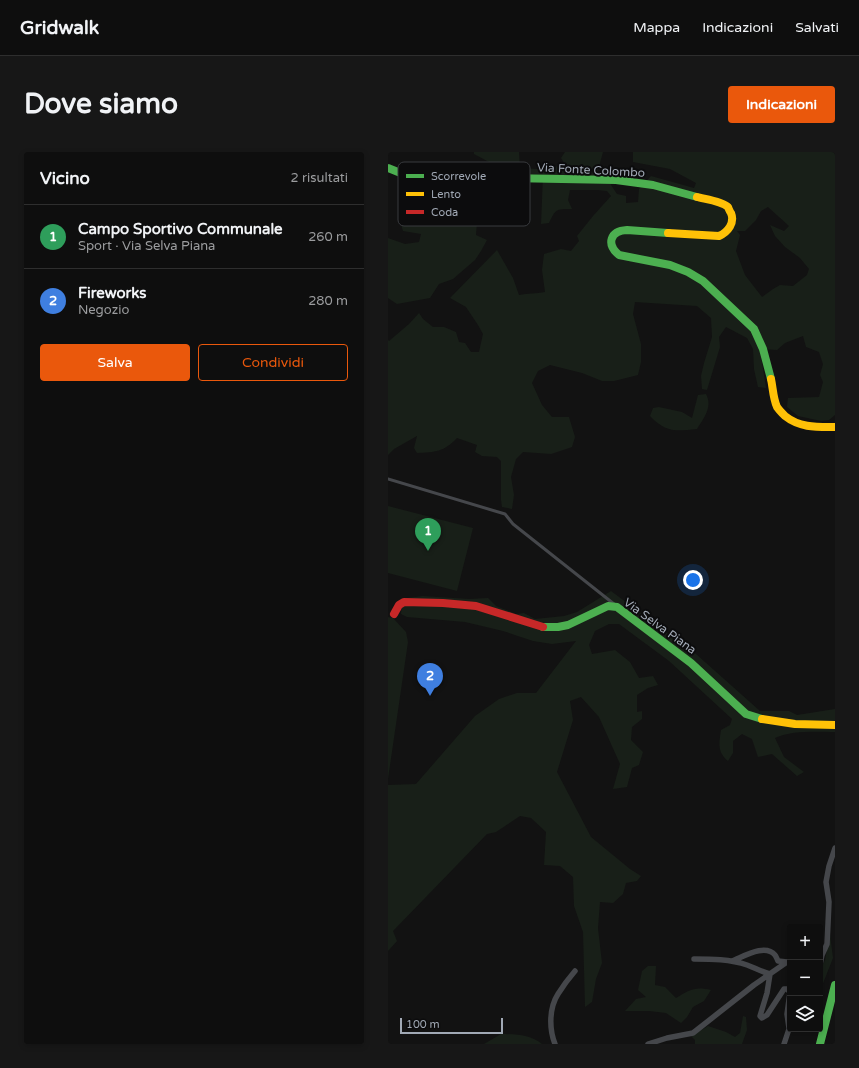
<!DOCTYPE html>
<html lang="it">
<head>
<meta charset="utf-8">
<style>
  :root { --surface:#0e0e0e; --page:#171717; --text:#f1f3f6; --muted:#9b9c9e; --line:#2e2e2e; --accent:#ea580c }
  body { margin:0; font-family:"Varela Round",sans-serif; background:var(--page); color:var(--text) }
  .controls { position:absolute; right:12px; bottom:12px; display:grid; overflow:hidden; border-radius:4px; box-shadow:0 2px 6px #0003 }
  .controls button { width:36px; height:36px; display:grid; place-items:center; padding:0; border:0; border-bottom:1px solid var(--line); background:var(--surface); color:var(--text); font:20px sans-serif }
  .scale { position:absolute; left:12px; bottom:10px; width:103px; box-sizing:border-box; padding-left:4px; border:2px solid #a1a9b5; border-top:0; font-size:11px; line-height:14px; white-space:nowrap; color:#a1a9b5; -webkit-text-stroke:3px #0c0c0d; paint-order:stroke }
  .you { position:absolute; left:305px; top:428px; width:14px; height:14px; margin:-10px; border:3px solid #fff; border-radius:50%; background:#1a73e8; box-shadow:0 0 0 6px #1a73e833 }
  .badge { display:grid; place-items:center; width:26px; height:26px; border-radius:50%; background:var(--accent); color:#fff; font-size:13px; font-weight:700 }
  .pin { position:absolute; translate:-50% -33px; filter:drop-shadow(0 1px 2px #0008) }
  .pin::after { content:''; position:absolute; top:21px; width:14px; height:12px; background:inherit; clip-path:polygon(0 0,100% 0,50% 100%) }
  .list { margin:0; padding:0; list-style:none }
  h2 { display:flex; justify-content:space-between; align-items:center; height:52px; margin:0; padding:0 16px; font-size:17px }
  h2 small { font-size:13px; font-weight:400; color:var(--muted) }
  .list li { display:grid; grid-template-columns:26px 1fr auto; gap:12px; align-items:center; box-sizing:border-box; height:64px; padding:0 16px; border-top:1px solid var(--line) }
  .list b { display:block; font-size:15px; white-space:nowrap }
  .list p { margin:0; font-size:13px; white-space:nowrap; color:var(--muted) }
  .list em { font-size:13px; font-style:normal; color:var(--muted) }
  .actions { display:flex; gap:8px; padding:12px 16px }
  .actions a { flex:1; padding:9px 0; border:1px solid var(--accent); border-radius:4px; text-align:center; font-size:14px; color:var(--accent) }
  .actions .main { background:var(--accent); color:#fff }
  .icon { flex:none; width:22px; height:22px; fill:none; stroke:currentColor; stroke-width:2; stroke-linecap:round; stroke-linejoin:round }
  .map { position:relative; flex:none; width:447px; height:892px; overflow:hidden; border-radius:4px }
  header { display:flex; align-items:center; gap:24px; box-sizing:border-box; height:56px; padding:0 20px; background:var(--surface); border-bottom:1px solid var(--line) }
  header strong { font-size:19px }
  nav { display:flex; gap:22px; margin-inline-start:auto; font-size:14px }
  .intro { display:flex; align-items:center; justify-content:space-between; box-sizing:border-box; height:96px; padding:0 24px }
  h1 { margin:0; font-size:28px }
  .button { padding:10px 18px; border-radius:4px; background:var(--accent); color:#fff; font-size:14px; font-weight:700 }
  main { display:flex; gap:24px; padding:0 24px }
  aside { flex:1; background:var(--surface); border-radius:4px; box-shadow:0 2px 6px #0003 }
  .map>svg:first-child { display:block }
  .green { fill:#181f18; fill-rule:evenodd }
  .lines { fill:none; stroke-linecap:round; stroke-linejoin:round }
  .lane { stroke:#45474b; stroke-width:3 }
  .street { stroke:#45474b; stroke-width:5.5 }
  .fast { stroke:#4caf50; stroke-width:8 }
  .slow { stroke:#ffc107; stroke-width:8 }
  .jam { stroke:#c62828; stroke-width:8 }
  .labels { text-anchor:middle; stroke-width:4; stroke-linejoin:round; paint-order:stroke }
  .street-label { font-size:12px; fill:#a1a9b5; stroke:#0c0c0d }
  .key { fill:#0c0c0d; stroke:#393b3f; stroke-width:1 }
  .key-label { font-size:11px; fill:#a1a9b5 }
</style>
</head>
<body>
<header>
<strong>Gridwalk</strong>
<nav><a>Mappa</a><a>Indicazioni</a><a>Salvati</a></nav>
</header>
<div class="intro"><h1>Dove siamo</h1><a class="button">Indicazioni</a></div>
<main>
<aside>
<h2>Vicino<small>2 risultati</small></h2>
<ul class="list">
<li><span class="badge" style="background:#2e9e5b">1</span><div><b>Campo Sportivo Communale</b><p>Sport · Via Selva Piana</p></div><em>260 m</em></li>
<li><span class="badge" style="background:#3f7fe0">2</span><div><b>Fireworks</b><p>Negozio</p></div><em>280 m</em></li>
</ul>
<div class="actions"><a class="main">Salva</a><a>Condividi</a></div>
</aside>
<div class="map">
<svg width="447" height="892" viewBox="0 0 447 892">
  <rect width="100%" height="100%" fill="#121212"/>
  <!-- green -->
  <path class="green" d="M86,0H131L132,16L149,17L158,15L178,14L173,6L177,0H215L209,22L221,23L223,33L229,42L238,44V51L250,50L251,37L263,24L306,36L308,31L282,17L245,10V0H447V263L441,268L433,269L410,264L399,255L400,246L431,245L435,230L432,223L435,212L431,200L418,195L415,184L397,191L389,198L372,197L378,236L370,235L366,217L365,197L359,186L338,175L331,185L332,195L319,238L314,237L313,224L316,211L324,185L323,166L309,154L247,150L245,162L253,192V210L250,223L226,229H214L194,221L162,213L150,219L144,231L154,253L164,265H181L187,285L184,295L163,302L135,300L128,307L123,325L126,343L124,357L114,355L113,348V309L109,305L94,304L87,300L89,293L69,286C56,300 47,300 29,301L26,296L29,284L6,297L0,303V188L1,189L21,172L31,161L35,167L45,175H56L68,180L71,190L77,191L83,200H91L95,182L90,173L78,155L62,146L109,98L125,126L131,143C140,141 148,142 157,140L154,118L156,102L173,97L183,99L191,89L189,84L205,64L223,44L219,39L210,38H182L180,48L184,57C167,57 168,57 161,71L153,72L155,23L107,19L101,10L86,2ZM380,55L401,74L396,79L382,73L387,84L397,95L412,106L421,117L419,123L405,134L392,133L385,137L374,145L357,123L348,99L352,83L349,79H357L368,68L373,59Z
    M21,59L34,69L37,70L62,67L74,61L84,60L89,71L88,83L99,88L93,99L87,108L65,127L51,132L42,146L9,152L0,146V86L17,92L31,90L33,82L15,79L11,65Z
    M318,242C325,255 316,266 309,277C288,279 278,281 262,264L265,256L271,255L294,260L304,266L310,243Z
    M0,354L85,376L69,439L0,421Z
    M223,439L308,502L372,559H401L409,563L447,557V580C429,580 404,578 387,586L396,605L416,620L409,624L384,602L370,605L364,587L354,582L345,589V601L340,609C329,600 331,591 333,578L342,573L344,567L281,509L231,472H221L207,479L201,493L204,502L227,498L242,510L251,526L265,524L270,533L260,536L249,543V560L254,559V567L244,575L243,588L255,600L251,613L244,616L239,635L225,637L232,612L211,565L193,545L182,549L185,568L169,620L203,685L242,717L253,724L249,729L238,731L235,742L225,751L212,750L210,776L214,811L208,827L204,850L197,855L195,780L186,754L185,725L172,714L156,713L158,680L143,666L132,664L108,680L99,682L5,779L9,789L0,799V633L28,632L87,564L111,547L129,541H148L188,489L164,492L145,489L115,479L77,470L19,465L13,462L14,453L19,446L35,444L81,447L100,446L108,454L128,462L136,461L147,467L176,464L189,460Z
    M0,465L5,466L18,480L20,490L0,627Z
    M442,782L445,806L432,839V819L437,808Z
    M260,814H268L267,833L277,835L288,846C301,838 307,834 323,838L316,849L305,855L299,865L293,871L278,861L261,859H237L248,847L258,845L250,838L254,819Z
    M355,864L358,865L359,878L354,892H307V888L303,884L320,874L338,880L347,885L352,881Z
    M113,882C127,882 143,883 154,892H96Z"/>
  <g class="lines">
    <!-- lane -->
    <path class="lane" d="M0,327L117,362L125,372L226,452"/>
    <!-- street -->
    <path class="street" d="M306,807C323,807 342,807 359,813C367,816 374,820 382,822L379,841L372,864L374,866L379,863L396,837H399L402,840L399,862L401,876
      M344,809C355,805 377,791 387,803C388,804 389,807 390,809L399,810
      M432,813L434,803L439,792L440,772L441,750L438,730L441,714L447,696
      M167,892C161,877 161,856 170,842C175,834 181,826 187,819
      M260,892L279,886L305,881L366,833L399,810
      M396,892L402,874"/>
    <!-- fast -->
    <path class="fast" d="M0,16L20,24L228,28L265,33L309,45
      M280,81L239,78C222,79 218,92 231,103L282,113L300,120L315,129L366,177L375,197L383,227
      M155,475H170L180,473L220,454L229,455L303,511L358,562L374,567
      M432,892L447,833"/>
    <!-- slow -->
    <path class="slow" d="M280,81L331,84C340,80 347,71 343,61C342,60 340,55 340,55C334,49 316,47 309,45
      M383,227C385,236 385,246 389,255C391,258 394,261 397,264C412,276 429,275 447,275
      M374,567L407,572L447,573"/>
    <!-- jam -->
    <path class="jam" d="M6,462L11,453L16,450L55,451L88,454L155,475"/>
  </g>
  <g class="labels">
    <!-- street labels -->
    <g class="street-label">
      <text transform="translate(203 18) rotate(3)" y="4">Via Fonte Colombo</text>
      <text transform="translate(272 474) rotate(36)" y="4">Via Selva Piana</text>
    </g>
  </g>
  <!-- legend -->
  <rect x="10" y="10" width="132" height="64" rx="6" class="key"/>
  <rect x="18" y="22" width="18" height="4" fill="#4caf50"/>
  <rect x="18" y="40" width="18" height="4" fill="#ffc107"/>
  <rect x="18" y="58" width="18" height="4" fill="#c62828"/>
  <g class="key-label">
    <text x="43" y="28">Scorrevole</text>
    <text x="43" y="46">Lento</text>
    <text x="43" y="64">Coda</text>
  </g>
</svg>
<div class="controls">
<button>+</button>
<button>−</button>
<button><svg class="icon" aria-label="layers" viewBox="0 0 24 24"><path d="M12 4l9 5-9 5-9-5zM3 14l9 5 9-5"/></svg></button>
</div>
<div class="scale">100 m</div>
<div class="you"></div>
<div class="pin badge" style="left:40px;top:399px;background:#2e9e5b">1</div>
<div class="pin badge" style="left:42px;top:544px;background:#3f7fe0">2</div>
</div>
</main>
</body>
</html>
